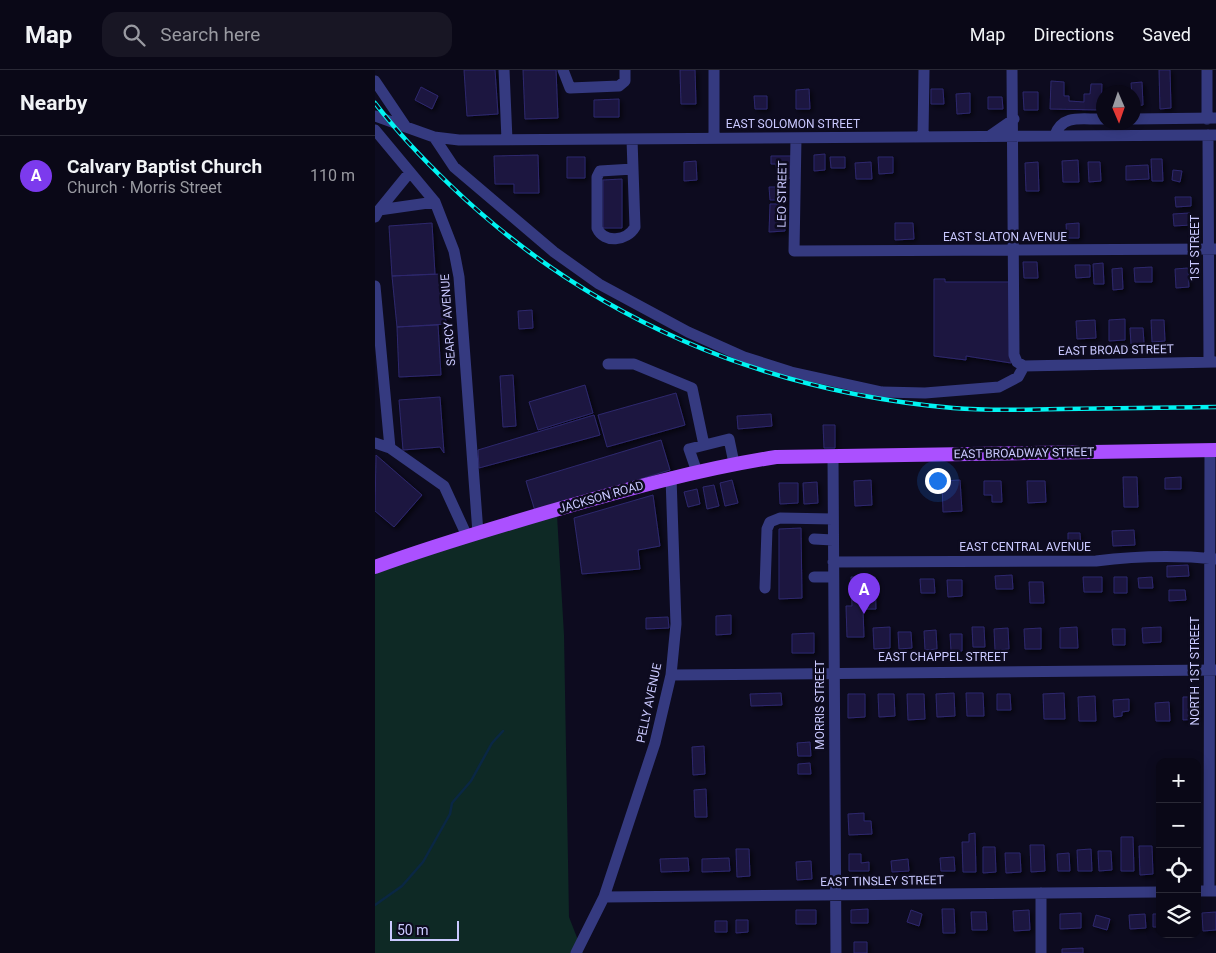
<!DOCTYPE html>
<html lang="en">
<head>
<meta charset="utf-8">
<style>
  :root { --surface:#0a0817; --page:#181624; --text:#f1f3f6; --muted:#999aa1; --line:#2a2936; --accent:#7c3aed }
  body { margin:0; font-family:Roboto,sans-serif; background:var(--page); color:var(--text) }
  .controls { position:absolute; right:15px; bottom:15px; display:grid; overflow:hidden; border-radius:10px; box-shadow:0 2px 12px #0003 }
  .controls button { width:45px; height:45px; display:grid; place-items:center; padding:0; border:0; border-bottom:1px solid var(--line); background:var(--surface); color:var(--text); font:25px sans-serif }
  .compass { position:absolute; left:721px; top:15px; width:45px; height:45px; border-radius:50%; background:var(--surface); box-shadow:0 2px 12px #0003; rotate:178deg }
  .scale { position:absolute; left:15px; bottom:12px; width:69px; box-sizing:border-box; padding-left:5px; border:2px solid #cac9ff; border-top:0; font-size:14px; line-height:18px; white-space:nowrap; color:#cac9ff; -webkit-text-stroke:4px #0d0b1f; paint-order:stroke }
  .you { position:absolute; left:562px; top:410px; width:18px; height:18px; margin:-12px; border:4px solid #fff; border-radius:50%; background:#1a73e8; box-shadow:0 0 0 8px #1a73e833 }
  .badge { display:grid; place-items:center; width:32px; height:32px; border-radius:50%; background:var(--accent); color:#fff; font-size:16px; font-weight:700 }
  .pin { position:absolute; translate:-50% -41px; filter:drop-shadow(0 1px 2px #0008) }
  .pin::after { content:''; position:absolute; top:26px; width:18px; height:15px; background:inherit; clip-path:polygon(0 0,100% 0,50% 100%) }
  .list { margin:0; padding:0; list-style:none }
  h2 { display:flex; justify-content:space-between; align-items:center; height:65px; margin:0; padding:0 20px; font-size:21px }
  h2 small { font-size:16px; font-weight:400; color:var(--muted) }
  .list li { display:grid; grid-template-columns:32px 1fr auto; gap:15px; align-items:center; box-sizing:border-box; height:80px; padding:0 20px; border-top:1px solid var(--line) }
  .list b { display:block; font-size:19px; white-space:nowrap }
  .list p { margin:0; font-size:16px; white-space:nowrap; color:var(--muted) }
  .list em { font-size:16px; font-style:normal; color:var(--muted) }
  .icon { flex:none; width:28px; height:28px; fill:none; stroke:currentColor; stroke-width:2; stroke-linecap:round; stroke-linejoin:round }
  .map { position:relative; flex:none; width:841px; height:883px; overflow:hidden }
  header { display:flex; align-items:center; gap:30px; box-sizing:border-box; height:70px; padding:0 25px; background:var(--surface); border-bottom:1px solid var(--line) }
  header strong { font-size:24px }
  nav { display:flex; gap:28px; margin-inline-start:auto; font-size:18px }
  .search { width:350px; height:45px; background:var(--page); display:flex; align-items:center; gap:12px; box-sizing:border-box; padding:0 18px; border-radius:15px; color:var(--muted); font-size:19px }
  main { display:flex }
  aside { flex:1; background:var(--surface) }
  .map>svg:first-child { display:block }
  .green { fill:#0e2925 }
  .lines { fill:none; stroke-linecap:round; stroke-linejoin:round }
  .stream { stroke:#0a2744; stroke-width:2.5 }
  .building { fill:#1b1740; stroke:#2e286d; filter:url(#shadow) }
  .minor { stroke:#353a80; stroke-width:11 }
  .major { stroke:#ab50ff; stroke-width:14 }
  .rail-casing { stroke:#00f4f2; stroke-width:4.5 }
  .rail { stroke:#0d0b1f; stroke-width:2.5; stroke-dasharray:8; stroke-linecap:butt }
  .labels { text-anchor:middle; stroke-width:5; stroke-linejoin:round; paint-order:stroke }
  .street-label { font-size:12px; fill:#cac9ff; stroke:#0d0b1f }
</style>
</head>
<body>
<header>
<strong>Map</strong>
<div class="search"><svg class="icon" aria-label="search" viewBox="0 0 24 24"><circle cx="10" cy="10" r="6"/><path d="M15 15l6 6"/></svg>Search here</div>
<nav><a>Map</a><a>Directions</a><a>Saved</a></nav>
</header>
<main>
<aside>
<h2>Nearby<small></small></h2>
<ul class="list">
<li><span class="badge">A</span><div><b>Calvary Baptist Church</b><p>Church · Morris Street</p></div><em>110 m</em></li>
</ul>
</aside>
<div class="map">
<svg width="841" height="883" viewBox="0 0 841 883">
  <defs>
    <filter id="shadow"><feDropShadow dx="2.5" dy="2.5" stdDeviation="2.5" flood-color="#0009"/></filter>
  </defs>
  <rect width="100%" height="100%" fill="#0d0b1f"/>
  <!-- green -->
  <path class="green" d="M182,445L189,565L194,847L208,883H0V500Z"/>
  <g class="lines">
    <!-- stream -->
    <path class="stream" d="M0,835L27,816L48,792L75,744L77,733L96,711L117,673L128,661"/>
  </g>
  <!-- building -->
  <path class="building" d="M89,0H120L123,44L92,46Z
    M148,0H181L183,48L150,49Z
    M305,0H320L321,34H306Z
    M784,0H795L796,38L785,39Z
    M676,11L689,12V26H694V31L709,32V24H715L716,14H727L726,40L675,39Z
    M767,12L768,35L758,36L756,13Z
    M46,17L63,26L57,39L40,30Z
    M434,19L435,39H421V20Z
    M556,19H568L569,34H556Z
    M648,22H663V40H649Z
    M595,23V43L582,44L581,24Z
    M379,26H392V39H380Z
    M613,27H627L628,39H613Z
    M244,29V47H219V30Z
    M450,84V100L439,101V85Z
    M163,85L164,123H139V114H120L119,86Z
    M396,86H416L417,108L402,109L401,94H396Z
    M192,87H210V108H192Z
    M455,87H470V98H456Z
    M503,87H518V103L504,104Z
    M776,89H787L788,111H777Z
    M703,90L704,112H688L687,91Z
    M321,91L322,110L309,111V92Z
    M496,92L497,109H481L480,93Z
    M663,92L664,121H651L650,93Z
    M713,92H725L726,111L714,112Z
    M773,95L774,109L751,110V96Z
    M798,100L807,101L805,112L797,110Z
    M247,109V158H228V110Z
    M394,117H410L411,130H395Z
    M800,127H816V136L801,137Z
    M395,134H409L410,161L394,162Z
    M815,143L816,155L799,156L798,144Z
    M57,153L60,204L17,206L14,156Z
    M520,153H538L539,169L520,170Z
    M704,153V168H692L691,154Z
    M648,192H662L663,208H649Z
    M728,193L729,214H719L718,194Z
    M700,195H715V207L701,208Z
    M777,197V212H760L759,198Z
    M747,198L748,219L738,220L737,199Z
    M813,198L814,217L801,218L800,199Z
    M68,204L71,254L22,257L17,206Z
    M559,209H570V212H634L636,293L591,286V290L559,286Z
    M157,240L158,258L144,259L143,241Z
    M750,249V270L734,271V250Z
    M720,250L721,268L702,269L701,251Z
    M776,250H789L790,271L777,272Z
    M63,255L66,305L24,307L22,257Z
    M755,258H768L769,273L756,274Z
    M138,305L141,356L128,357L125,306Z
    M210,315L218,343L163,360L154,332Z
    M301,323L310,355L232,377L223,345Z
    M65,327L69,383L65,377L28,380L24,330Z
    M396,344L397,356L363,359L362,346Z
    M219,345L225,365L104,398L103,380Z
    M448,355H460V378H449Z
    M286,370L295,400L160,441L151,411Z
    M1,385L47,425L19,457L0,441Z
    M748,407H762L763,437H749Z
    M806,407V419H790V408Z
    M357,410L363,433L350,436L345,413Z
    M496,410L497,435L480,436L479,411Z
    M585,410L587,441L568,442L567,411Z
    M609,411H626L627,432H617V425H609Z
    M652,411H670L671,432L653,433Z
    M442,412L443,433L429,434L428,413Z
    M404,413H423V433L405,434Z
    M339,415L344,436L332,439L328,417Z
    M322,419L325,434L313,437L309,422Z
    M278,425L285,476L263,480L265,499L207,504L199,448Z
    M426,458L427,528L404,529V459Z
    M759,460L760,475L738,476L737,461Z
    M693,463H705L706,481L693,482Z
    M813,495L814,506L792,507V496Z
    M637,505L638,519H621L620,506Z
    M476,507H500L501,539H488L489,567H472L471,536H477Z
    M708,507H727V522H709Z
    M739,507H752V523H739Z
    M777,507L778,518H764L763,508Z
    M545,509H559L560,523H546Z
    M572,510H587V526L573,527Z
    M654,512H668L669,533H655Z
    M794,520H810L811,530L794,531Z
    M356,545V564L341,565V546Z
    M293,547L294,558L271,559V548Z
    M515,557V578L499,579L498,558Z
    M597,557H609L610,577H598Z
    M702,557L703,578H685V558Z
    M786,557V572L768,573L767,558Z
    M633,558L634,579L620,580L619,559Z
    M666,558V579H650L649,559Z
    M737,559H750V575H738Z
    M561,560L562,579L550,580L549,561Z
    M523,562H536L537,578L524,579Z
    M439,563V583H417V564Z
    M575,564H587V581H576Z
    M406,623L407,635L376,636L375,624Z
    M579,623L580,646L562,647L561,624Z
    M591,623H608L609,646H592Z
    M689,623L690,649H669L668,624Z
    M473,624H490V647L473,648Z
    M503,624H519L520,646L504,647Z
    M532,624H549L550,649L533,650Z
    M622,624H635L636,640H622Z
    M720,626L721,651H704L703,627Z
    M808,627H821L822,649L808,650Z
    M754,629V641L747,642V646L739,647L738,630Z
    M794,632L795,651H781L780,633Z
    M435,672L436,686H423L422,673Z
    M329,676L330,704L318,705L317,677Z
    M435,693L436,704H423V694Z
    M331,719L332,747H320L319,720Z
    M489,743V751H496L497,764L474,765L473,744Z
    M600,763L601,802H588L587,772H594V764Z
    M746,767H758L759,801H746Z
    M655,775H669L670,801L656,802Z
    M764,776H777L778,804L765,805Z
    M608,777H620L621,802L608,803Z
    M361,779H374L375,806L362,807Z
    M716,779L717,801H703L702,780Z
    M723,781H736L737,800L724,801Z
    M630,783H645L646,802L631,803Z
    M694,783L695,801H683L682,784Z
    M474,784H486V793L494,792V801H474Z
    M579,787L580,801H566L565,788Z
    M313,788L314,801L286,802L285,789Z
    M354,788L355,801L327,802V789Z
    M533,789L534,801L517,802L516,791Z
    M436,791L437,809L422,810L421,792Z
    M493,839V853H476V840Z
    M567,839H579L580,863H568Z
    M421,840H441V854H421Z
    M536,840L547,844L544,856L532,852Z
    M654,840L655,860L639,861L638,841Z
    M596,842H611L612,860H597Z
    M841,842V860L828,861L827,843Z
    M706,843V858L685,859V844Z
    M770,844L771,858L755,859L754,845Z
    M778,844H785V857H778Z
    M721,845L735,849L732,860L718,856Z
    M361,850H373V862L361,863Z
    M340,851H352V862H340Z
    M479,872H492V883H479Z
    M708,878V883H687V879Z"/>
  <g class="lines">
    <!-- minor -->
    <path class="minor" d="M129,0L132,70
      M188,0L195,18L244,16L250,11V0
      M339,0V68
      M637,0L639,285L642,292L649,296L841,292
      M832,0V49
      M0,11L31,57
      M0,46L59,67L84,70L841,65
      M758,49L841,48
      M0,60L60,132L79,181L84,207L103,463
      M616,65L639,49
      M680,65C688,43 709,50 728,49
      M833,65L834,292
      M548,66L549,0
      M59,67L79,97L179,182L224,214L313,262L369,287L416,302L507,322L550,323L624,317L643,307L649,296
      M421,68L419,181L841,179
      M257,69L258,99L260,157C252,171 229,174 222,158V107L225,101L258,99
      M4,140L35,102
      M0,147L4,140L60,132
      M0,216L15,378L69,416L92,466
      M233,294H259L317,318L329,375
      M0,373L15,378
      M458,386L461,883
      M322,402L314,379L354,369L359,393
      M439,469L458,470
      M458,492L721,491C761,486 801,485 841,489
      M439,507H458
      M390,518L392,459L395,452L405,448L458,449
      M296,605L841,600
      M822,821H841
      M834,821L835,380
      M229,827L785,822
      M201,883L229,827L280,673L296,605L301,554L296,407
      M666,883V823"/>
    <!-- major -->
    <path class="major" d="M0,497C57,476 115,459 173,442C249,420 324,399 401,387L841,380"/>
    <defs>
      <path id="rail" d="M0,33C23,63 49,90 76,116C215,249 387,321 578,338C613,341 650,340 686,339C738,338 789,338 841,337"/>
    </defs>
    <!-- rail casing -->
    <use href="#rail" class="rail-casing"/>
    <!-- rail -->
    <use href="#rail" class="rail"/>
  </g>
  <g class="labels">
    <!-- street labels -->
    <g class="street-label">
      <text x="418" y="58">EAST SOLOMON STREET</text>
      <text transform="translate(407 124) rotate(-89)" y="4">LEO STREET</text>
      <text x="630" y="171">EAST SLATON AVENUE</text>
      <text transform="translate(820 178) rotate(-90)" y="4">1ST STREET</text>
      <text transform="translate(73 250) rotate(-94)" y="4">SEARCY AVENUE</text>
      <text transform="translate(741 280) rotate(-1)" y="4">EAST BROAD STREET</text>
      <text transform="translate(649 383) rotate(-1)" y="4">EAST BROADWAY STREET</text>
      <text transform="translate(226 427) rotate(-16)" y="4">JACKSON ROAD</text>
      <text x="650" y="481">EAST CENTRAL AVENUE</text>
      <text x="568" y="591">EAST CHAPPEL STREET</text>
      <text transform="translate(820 601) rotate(-90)" y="4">NORTH 1ST STREET</text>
      <text transform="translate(274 633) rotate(-78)" y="4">PELLY AVENUE</text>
      <text transform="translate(445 635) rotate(-90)" y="4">MORRIS STREET</text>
      <text transform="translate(507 811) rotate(-1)" y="4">EAST TINSLEY STREET</text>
    </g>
  </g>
</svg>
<div class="controls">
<button>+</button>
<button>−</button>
<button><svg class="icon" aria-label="locate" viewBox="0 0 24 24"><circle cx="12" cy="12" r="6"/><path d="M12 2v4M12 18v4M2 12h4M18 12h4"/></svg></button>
<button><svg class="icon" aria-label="layers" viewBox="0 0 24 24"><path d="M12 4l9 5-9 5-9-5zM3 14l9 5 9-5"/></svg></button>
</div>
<svg class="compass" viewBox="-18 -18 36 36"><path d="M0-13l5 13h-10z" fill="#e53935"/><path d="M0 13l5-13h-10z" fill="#999aa1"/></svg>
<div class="scale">50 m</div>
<div class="you"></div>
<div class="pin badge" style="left:489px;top:544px">A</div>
</div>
</main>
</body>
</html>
